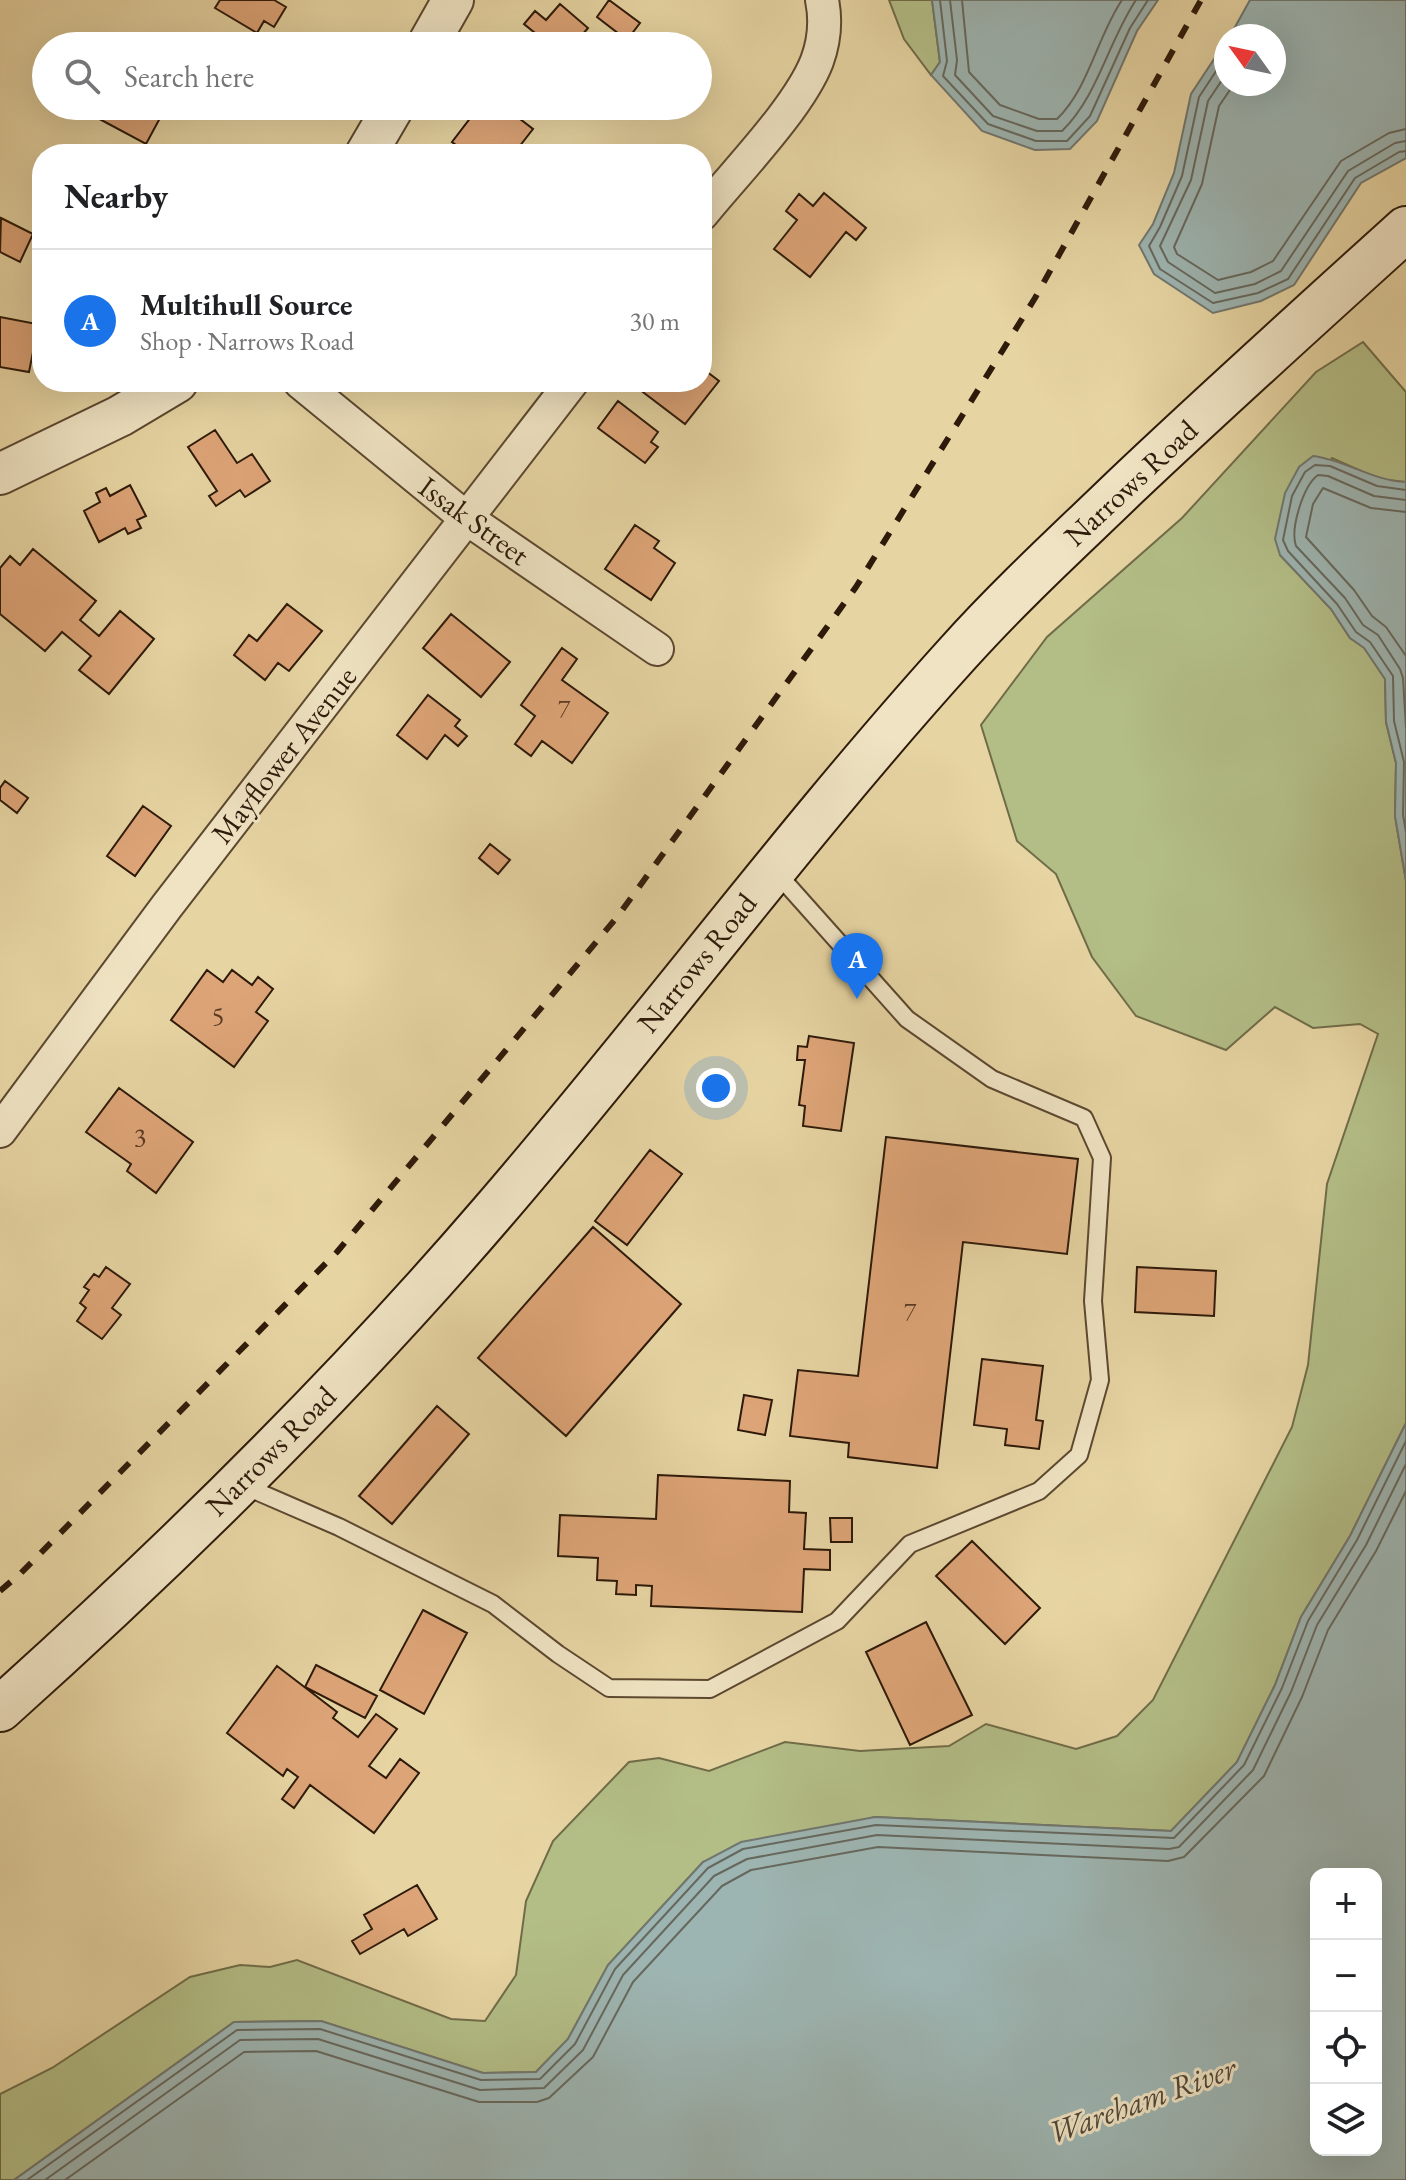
<!DOCTYPE html>
<html lang="en">
<head>
<meta charset="utf-8">
<style>
  :root { --surface:#fff; --page:#f2f2f2; --text:#202124; --muted:#757577; --line:#e0e0e0; --accent:#1a73e8 }
  body { margin:0; font-family:"EB Garamond",serif; background:var(--page); color:var(--text) }
  .controls { position:absolute; right:24px; bottom:24px; display:grid; overflow:hidden; border-radius:16px; box-shadow:0 8px 32px #0002 }
  .controls button { width:72px; height:72px; display:grid; place-items:center; padding:0; border:0; border-bottom:2px solid var(--line); background:var(--surface); color:var(--text); font:40px sans-serif }
  .compass { position:absolute; left:1214px; top:24px; width:72px; height:72px; border-radius:50%; background:var(--surface); box-shadow:0 8px 32px #0002; rotate:303deg }
  .you { position:absolute; left:716px; top:1088px; width:28px; height:28px; margin:-20px; border:6px solid #fff; border-radius:50%; background:#1a73e8; box-shadow:0 0 0 12px #1a73e833 }
  .badge { display:grid; place-items:center; width:52px; height:52px; border-radius:50%; background:var(--accent); color:#fff; font-size:26px; font-weight:700 }
  .pin { position:absolute; translate:-50% -66px; filter:drop-shadow(0 2px 4px #0008) }
  .pin::after { content:''; position:absolute; top:42px; width:28px; height:24px; background:inherit; clip-path:polygon(0 0,100% 0,50% 100%) }
  .list { margin:0; padding:0; list-style:none }
  h2 { display:flex; justify-content:space-between; align-items:center; height:104px; margin:0; padding:0 32px; font-size:34px }
  h2 small { font-size:26px; font-weight:400; color:var(--muted) }
  .list li { display:grid; grid-template-columns:52px 1fr auto; gap:24px; align-items:center; box-sizing:border-box; height:144px; padding:0 32px; border-top:2px solid var(--line) }
  .list b { display:block; font-size:30px; white-space:nowrap }
  .list p { margin:0; font-size:26px; white-space:nowrap; color:var(--muted) }
  .list em { font-size:26px; font-style:normal; color:var(--muted) }
  .icon { flex:none; width:44px; height:44px; fill:none; stroke:currentColor; stroke-width:2; stroke-linecap:round; stroke-linejoin:round }
  .map { position:relative; flex:none; width:1406px; height:2180px; overflow:hidden }
  .search { position:absolute; background:var(--surface); box-shadow:0 8px 32px #0002; left:32px; top:32px; width:680px; height:88px; display:flex; align-items:center; gap:20px; box-sizing:border-box; padding:0 28px; border-radius:44px; color:var(--muted); font-size:30px }
  .panel { position:absolute; background:var(--surface); box-shadow:0 8px 32px #0002; left:32px; top:144px; width:680px; height:248px; border-radius:32px }
  .map>svg:first-child { display:block }
  .green { fill:#b3bd86; stroke:#706c48; stroke-width:2 }
  .water { fill:#9db5b2; stroke:#71776f; stroke-width:2; fill-rule:evenodd }
  .lines { fill:none; stroke-linecap:round; stroke-linejoin:round }
  .shore { stroke:#66685e; stroke-width:2 }
  .building { fill:#dda477; stroke:#2e1a0a; stroke-width:2 }
  .service-casing { stroke:#5c4830; stroke-width:20 }
  .minor-casing { stroke:#5c4830; stroke-width:36 }
  .tertiary-casing { stroke:#5c4830; stroke-width:44 }
  .secondary-casing { stroke:#2e1a0a; stroke-width:48 }
  .service { stroke:#efe3c3; stroke-width:16 }
  .minor { stroke:#efe3c3; stroke-width:32 }
  .tertiary { stroke:#efe3c3; stroke-width:40 }
  .secondary { stroke:#efe3c3; stroke-width:44 }
  .rail { stroke:#2e1a0a; stroke-width:6; stroke-dasharray:14 14; stroke-linecap:butt }
  .labels { text-anchor:middle; stroke-width:6; stroke-linejoin:round; paint-order:stroke }
  .number-label { font-size:26px; fill:#5a3c25 }
  .street-label { font-size:30px; fill:#2e1a0a; stroke:#efe3c3 }
  .water-label { font-size:32px; font-style:italic; fill:#4f483c; stroke:#efe3c3 }
</style>
</head>
<body>
<div class="map">
<svg width="1406" height="2180" viewBox="0 0 1406 2180">
  <rect width="100%" height="100%" fill="#e6d4a2"/>
  <filter id="stains"><feTurbulence type="fractalNoise" baseFrequency=".0025" numOctaves="4"/><feColorMatrix values="0 0 0 0 .2 0 0 0 0 .09 0 0 0 0 .02 0 0 0 .5 -.17"/></filter>
  <radialGradient id="worn" r=".72"><stop offset=".6" stop-color="#630" stop-opacity="0"/><stop offset="1" stop-color="#630" stop-opacity=".3"/></radialGradient>
  <!-- green -->
  <path class="green" d="M889,0H932L940,62L931,75L904,39Z
    M1363,342L1406,392V482L1379,479L1332,458L1280,555L1331,609L1350,638L1364,647L1385,679L1386,722L1396,763L1395,816L1406,881V1423L1350,1536L1301,1617L1275,1685L1237,1762L1171,1831L875,1817L703,1862L608,1965L568,2039L536,2072L483,2073L321,2021L234,2022L14,2180H0V2094L52,2068L190,1977L240,1965L270,1967L297,1960L451,2019L485,2021L516,1975L526,1901L553,1841L629,1762L659,1758L709,1771L785,1742L860,1751L949,1746L986,1724L1076,1749L1117,1736L1153,1700L1292,1427L1308,1365L1327,1184L1378,1034L1360,1024L1313,1028L1275,1007L1226,1050L1136,1016L1092,957L1056,874L1017,841L981,725L1047,637L1182,518L1316,372Z"/>
  <!-- water -->
  <path class="water" d="M932,0H1158L1137,31L1097,121L1070,149L1035,150L982,131L931,75L940,62Z
    M1250,0H1406V158L1361,183L1294,285L1261,301L1213,313L1154,274L1139,245L1153,224L1174,173L1191,94L1226,41V84H1274V36H1230Z
    M1313,456C1346,460 1373,481 1406,482V881L1395,816L1396,763L1386,722L1385,679L1364,648L1350,638L1331,609L1280,555L1275,539L1285,493L1299,467Z
    M1406,1423V2180H14L234,2022L321,2021L483,2073L536,2072L568,2039L608,1965L703,1862L741,1842L875,1817L1171,1831L1237,1762L1275,1685L1301,1617L1350,1536ZM1376,1874V2150H1316V1874Z"/>
  <g class="lines">
    <!-- shore -->
    <path class="shore" d="M940,0L947,61L943,76L988,124L1036,141H1067L1090,116L1130,28L1148,0
      M950,0L957,60L955,75L993,116L1037,131H1062C1098,96 1108,42 1136,0
      M962,0L969,72L1000,105L1039,119H1057C1089,88 1097,37 1122,0
      M1226,56L1199,97L1182,176L1160,227L1149,246L1160,269L1213,303L1258,293L1288,279L1355,178L1399,152L1406,151
      M1226,74L1208,101L1191,180L1160,246L1168,262L1215,293L1255,284L1281,271L1348,171L1395,143L1406,141
      M1234,84L1219,106L1202,184L1174,247L1177,254L1218,280L1251,272L1273,261L1341,161L1389,133L1406,129
      M1406,490L1377,486L1330,466L1315,465L1305,472L1292,496L1283,540L1288,551L1337,604L1356,632L1370,642L1393,676L1394,721L1404,762L1403,815L1406,832
      M1406,500L1374,496L1328,476L1318,475C1303,486 1290,529 1296,546L1345,598L1363,625L1378,635L1400,669L1403,678L1406,728
      M1406,512L1371,508L1323,488L1313,504L1306,537L1354,590L1372,616L1386,627L1406,656
      M27,2180L237,2030L320,2029L481,2080L540,2079L575,2044L615,1969L708,1868L743,1849L876,1825L1174,1838L1244,1765L1282,1688L1308,1621L1357,1540L1406,1441
      M45,2180L240,2040L318,2039L480,2090L544,2088L583,2050L623,1975L714,1876L747,1859L877,1835L1169,1849L1179,1847L1253,1770L1291,1692L1317,1625L1366,1545L1406,1464
      M65,2180L244,2052L316,2051L479,2102H537L549,2098L593,2057L633,1982L722,1886L751,1870L878,1847L1168,1861L1184,1857L1264,1776L1302,1697L1328,1630L1376,1551L1406,1491"/>
  </g>
  <!-- building -->
  <path class="building" d="M220,0H274L286,7L274,27L264,21L257,33L215,8Z
    M609,0L640,23L627,40L597,17Z
    M560,4L588,28L573,46H526L535,33L524,24L535,11L546,20Z
    M165,106L166,107L146,144L77,107Z
    M497,106H503L533,129L519,147L527,154H468L452,142L478,108L488,117Z
    M824,193L866,228L856,240L846,232L810,277L774,249L797,220L786,211L799,194L813,206Z
    M1,218L33,234L20,262L0,252Z
    M0,317L42,325V353L33,352L29,372L0,367Z
    M702,368L719,381L685,424L631,383L702,382Z
    M618,401L658,432L651,442L658,447L645,463L598,428Z
    M215,430L237,463L252,454L270,481L245,497L240,490L216,506L209,496L217,491L188,447Z
    M130,485L146,516L137,520L141,528L128,534L125,528L99,542L84,511L100,502L96,493L106,488L110,496Z
    M635,525L659,541L654,548L675,563L651,600L605,569Z
    M33,549L96,601L80,620L99,636L120,611L154,639L109,694L79,670L91,656L62,632L45,651L0,614V568L10,556L20,565Z
    M287,604L322,631L289,671L278,663L265,680L234,655L249,635L257,641Z
    M451,614L510,662L481,697L423,648Z
    M562,648L577,659L562,680L608,713L572,763L542,741L531,756L515,744L535,716L521,705Z
    M428,695L460,720L455,726L467,736L458,746L445,735L427,759L397,735Z
    M5,781L28,798L17,813L0,800V788Z
    M143,806L171,826L135,876L107,856Z
    M490,844L510,860L498,874L479,858Z
    M207,970L223,982L232,970L252,985L258,977L273,989L256,1012L268,1021L234,1067L171,1020Z
    M809,1036L854,1043L841,1131L803,1126L805,1106L799,1105L805,1060H797L798,1046L807,1047Z
    M119,1088L193,1142L156,1193L127,1171L131,1164L86,1132Z
    M886,1137L1078,1159L1067,1254L963,1242L937,1468L848,1457L849,1443L790,1436L798,1370L858,1376Z
    M650,1150L682,1174L627,1245L595,1221Z
    M593,1227L681,1304L566,1436L478,1358Z
    M106,1267L130,1284L112,1308L121,1315L102,1339L77,1321L86,1308L80,1303L89,1290L84,1287L94,1274L99,1277Z
    M1137,1267L1216,1271L1214,1316L1135,1312Z
    M982,1359L1043,1366L1036,1420L1043,1421L1039,1449L1005,1445L1007,1429L974,1425Z
    M744,1395L772,1400L765,1435L738,1430Z
    M437,1406L469,1434L392,1524L359,1496Z
    M658,1475L790,1481L789,1512L806,1513L804,1549L830,1550V1570L804,1569L802,1612L651,1606L652,1586L636,1585V1595L616,1594L617,1581L597,1580L598,1558L558,1556L560,1515L656,1519Z
    M830,1518H852V1542H831Z
    M972,1541L1040,1608L1005,1644L936,1576Z
    M423,1610L467,1633L424,1714L380,1690Z
    M926,1622L972,1715L910,1745L866,1652Z
    M316,1665L377,1696L365,1718L305,1687Z
    M277,1666L337,1712L333,1718L358,1737L376,1714L397,1729L369,1766L386,1778L400,1759L419,1773L374,1833L310,1785L294,1808L282,1799L298,1777L287,1769L283,1776L227,1733Z
    M417,1885L437,1919L408,1936L404,1929L360,1954L352,1941L372,1929L364,1915Z"/>
  <g class="lines">
    <defs>
      <path id="service" d="M242,1485L339,1527L493,1604L558,1654L609,1688L710,1689L837,1621L910,1544L1039,1491L1079,1455L1100,1380L1093,1301L1102,1158L1084,1118L992,1079L907,1019L775,871"/>
      <path id="minor" d="M702,214C735,173 799,108 817,61C824,42 826,20 822,0
        M300,382L466,518L657,649
        M0,1131L167,906L572,382"/>
      <path id="tertiary" d="M427,46L453,0
        M366,154L394,106
        M0,474L120,416L177,382"/>
      <path id="secondary" d="M0,1709C174,1553 340,1390 492,1213C651,1029 795,833 958,653C1011,594 1069,541 1126,486C1218,399 1312,314 1406,229"/>
    </defs>
    <!-- service casing -->
    <use href="#service" class="service-casing"/>
    <!-- minor casing -->
    <use href="#minor" class="minor-casing"/>
    <!-- tertiary casing -->
    <use href="#tertiary" class="tertiary-casing"/>
    <!-- secondary casing -->
    <use href="#secondary" class="secondary-casing"/>
    <!-- service -->
    <use href="#service" class="service"/>
    <!-- minor -->
    <use href="#minor" class="minor"/>
    <!-- tertiary -->
    <use href="#tertiary" class="tertiary"/>
    <!-- secondary -->
    <use href="#secondary" class="secondary"/>
    <!-- rail -->
    <path class="rail" d="M0,1591L21,1573L337,1252L618,916L856,587L1035,298L1201,0"/>
  </g>
  <g class="labels">
    <!-- number labels -->
    <g class="number-label">
      <text x="564" y="718">7</text>
      <text x="218" y="1025">5</text>
      <text x="140" y="1146">3</text>
      <text x="910" y="1321">7</text>
    </g>
    <!-- street labels -->
    <g class="street-label">
      <text transform="translate(1131 483) rotate(-43)" y="10">Narrows Road</text>
      <text transform="translate(474 521) rotate(36)" y="10">Issak Street</text>
      <text transform="translate(284 755) rotate(-52)" y="10">Mayflower Avenue</text>
      <text transform="translate(697 963) rotate(-51)" y="10">Narrows Road</text>
      <text transform="translate(271 1451) rotate(-45)" y="10">Narrows Road</text>
    </g>
    <!-- water labels -->
    <g class="water-label">
      <text transform="translate(1142 2100) rotate(-20)" y="11">Wareham River</text>
    </g>
  </g>
  <rect width="100%" height="100%" filter="url(#stains)"/>
  <rect width="100%" height="100%" fill="url(#worn)"/>
</svg>
<div class="controls">
<button>+</button>
<button>−</button>
<button><svg class="icon" aria-label="locate" viewBox="0 0 24 24"><circle cx="12" cy="12" r="6"/><path d="M12 2v4M12 18v4M2 12h4M18 12h4"/></svg></button>
<button><svg class="icon" aria-label="layers" viewBox="0 0 24 24"><path d="M12 4l9 5-9 5-9-5zM3 14l9 5 9-5"/></svg></button>
</div>
<svg class="compass" viewBox="-18 -18 36 36"><path d="M0-13l5 13h-10z" fill="#e53935"/><path d="M0 13l5-13h-10z" fill="#757577"/></svg>
<div class="you"></div>
<div class="pin badge" style="left:857px;top:999px">A</div>
<div class="search"><svg class="icon" aria-label="search" viewBox="0 0 24 24"><circle cx="10" cy="10" r="6"/><path d="M15 15l6 6"/></svg>Search here</div>
<section class="panel">
<h2>Nearby<small></small></h2>
<ul class="list">
<li><span class="badge">A</span><div><b>Multihull Source</b><p>Shop · Narrows Road</p></div><em>30 m</em></li>
</ul>
</section>
</div>
</body>
</html>
